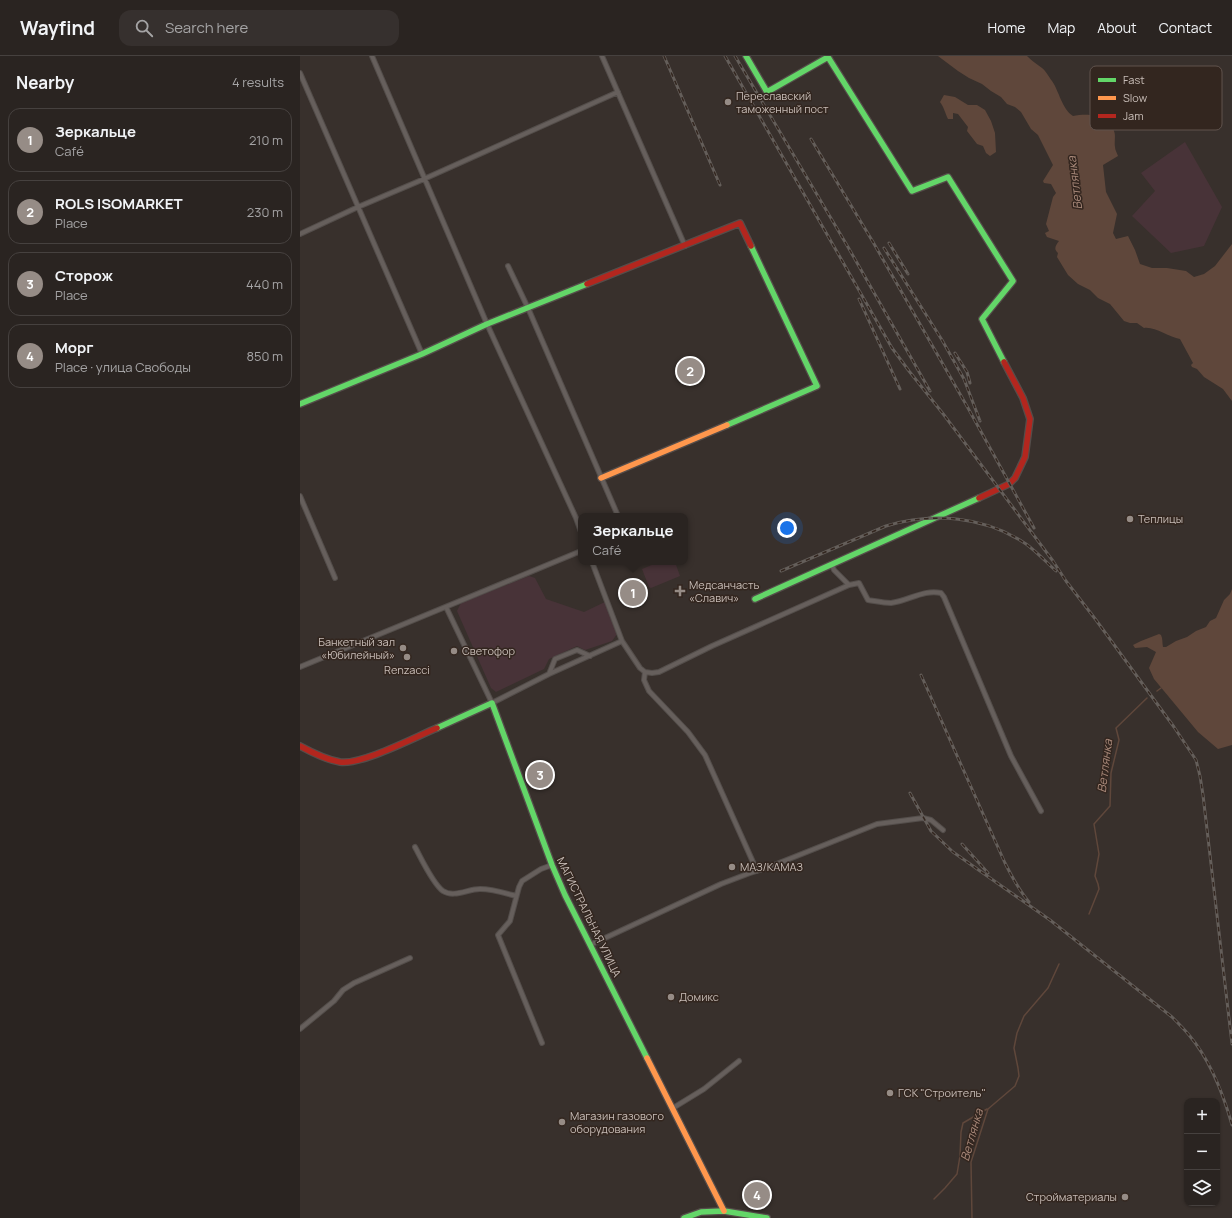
<!DOCTYPE html>
<html lang="en">
<head>
<meta charset="utf-8">
<style>
  :root { --surface:#2a2421; --page:#36302e; --text:#f1f3f6; --muted:#a5a4a5; --line:#46413f; --accent:#968c86 }
  body { margin:0; font-family:Manrope,sans-serif; background:var(--page); color:var(--text) }
  .controls { position:absolute; right:12px; bottom:12px; display:grid; overflow:hidden; border-radius:8px; box-shadow:0 1px 3px #0004 }
  .controls button { width:36px; height:36px; display:grid; place-items:center; padding:0; border:0; border-bottom:1px solid var(--line); background:var(--surface); color:var(--text); font:20px sans-serif }
  .you { position:absolute; left:487px; top:472px; width:14px; height:14px; margin:-10px; border:3px solid #fff; border-radius:50%; background:#1a73e8; box-shadow:0 0 0 6px #1a73e833 }
  .badge { display:grid; place-items:center; width:26px; height:26px; border-radius:50%; background:var(--accent); color:#fff; font-size:13px; font-weight:700 }
  .pin { position:absolute; translate:-50% -50%; border:2px solid #fff; box-shadow:0 1px 4px #0006 }
  .popup { position:absolute; left:278px; top:457px; width:110px; height:52px; box-sizing:border-box; display:grid; place-content:center; border-radius:8px; background:var(--surface); filter:drop-shadow(0 1px 3px #0005); font-size:13px; white-space:nowrap; color:var(--muted) }
  .popup b { font-size:15px; color:var(--text) }
  .popup::after { content:''; position:absolute; left:50%; top:100%; margin-left:-8px; border:8px solid transparent; border-top-color:var(--surface) }
  .list { margin:0; padding:0; list-style:none }
  h2 { display:flex; justify-content:space-between; align-items:center; height:52px; margin:0; padding:0 16px; font-size:17px }
  h2 small { font-size:13px; font-weight:400; color:var(--muted) }
  .list li { display:grid; grid-template-columns:26px 1fr auto; gap:12px; align-items:center; box-sizing:border-box; height:64px; margin:0 8px 8px; padding:0 8px; border:1px solid var(--line); border-radius:12px }
  .list b { display:block; font-size:15px; white-space:nowrap }
  .list p { margin:0; font-size:13px; white-space:nowrap; color:var(--muted) }
  .list em { font-size:13px; font-style:normal; color:var(--muted) }
  .icon { flex:none; width:22px; height:22px; fill:none; stroke:currentColor; stroke-width:2; stroke-linecap:round; stroke-linejoin:round }
  .map { position:relative; flex:none; width:932px; height:1162px; overflow:hidden }
  header { display:flex; align-items:center; gap:24px; box-sizing:border-box; height:56px; padding:0 20px; background:var(--surface); border-bottom:1px solid var(--line) }
  header strong { font-size:19px }
  nav { display:flex; gap:22px; margin-inline-start:auto; font-size:14px }
  .search { width:280px; height:36px; background:var(--page); display:flex; align-items:center; gap:10px; box-sizing:border-box; padding:0 14px; border-radius:12px; color:var(--muted); font-size:15px }
  main { display:flex }
  aside { flex:1; background:var(--surface) }
  .map>svg:first-child { display:block }
  .green { fill:#483338 }
  .water { fill:#5f473b }
  .lines { fill:none; stroke-linecap:round; stroke-linejoin:round }
  .stream { stroke:#5f473b; stroke-width:1.5 }
  .street-casing { stroke:#544e4b; stroke-width:6 }
  .fast-casing { stroke:#554d4a; stroke-width:8 }
  .slow-casing { stroke:#554d4a; stroke-width:8 }
  .jam-casing { stroke:#554d4a; stroke-width:8 }
  .street { stroke:#665f5c; stroke-width:4 }
  .fast { stroke:#63d668; stroke-width:5.5 }
  .slow { stroke:#ff974d; stroke-width:5.5 }
  .jam { stroke:#b3261e; stroke-width:5.5 }
  .rail-casing { stroke:#645e5a; stroke-width:3 }
  .rail { stroke:#33261f; stroke-width:1.5; stroke-dasharray:4.5; stroke-linecap:butt }
  .poi-dot { fill:#968c86; stroke:#33261f; stroke-width:1.5 }
  .labels { text-anchor:middle; stroke-width:3; stroke-linejoin:round; paint-order:stroke }
  .poi-label { font-size:11px; fill:#c8bdb7; stroke:#33261f; text-anchor:start }
  .street-label { font-size:11px; fill:#c8bdb7; stroke:#33261f }
  .water-label { font-size:12px; font-style:italic; fill:#a9897a; stroke:#33261f }
  .key { fill:#33261f; stroke:#60534d; stroke-width:1 }
  .key-label { font-size:11px; fill:#c8bdb7 }
</style>
</head>
<body>
<header>
<strong>Wayfind</strong>
<div class="search"><svg class="icon" aria-label="search" viewBox="0 0 24 24"><circle cx="10" cy="10" r="6"/><path d="M15 15l6 6"/></svg>Search here</div>
<nav><a>Home</a><a>Map</a><a>About</a><a>Contact</a></nav>
</header>
<main>
<aside>
<h2>Nearby<small>4 results</small></h2>
<ul class="list">
<li><span class="badge">1</span><div><b>Зеркальце</b><p>Café</p></div><em>210 m</em></li>
<li><span class="badge">2</span><div><b>ROLS ISOMARKET</b><p>Place</p></div><em>230 m</em></li>
<li><span class="badge">3</span><div><b>Сторож</b><p>Place</p></div><em>440 m</em></li>
<li><span class="badge">4</span><div><b>Морг</b><p>Place · улица Свободы</p></div><em>850 m</em></li>
</ul>
</aside>
<div class="map">
<svg width="932" height="1162" viewBox="0 0 932 1162">
  <rect width="100%" height="100%" fill="#38302c"/>
  <!-- green -->
  <path class="green" d="M885,86L922,151L904,190L871,197L832,160L855,135L841,117Z
    M359,506H375L380,520L351,532L349,531L342,513Z
    M229,520L235,522L246,543L284,556L307,545L317,578L312,585L285,594L277,590L249,603L244,613L196,636L191,632L157,555L161,547Z"/>
  <!-- water -->
  <path class="water" d="M638,0H727C732,5 737,8 742,12C746,15 749,21 752,25C759,35 762,53 773,60C787,57 810,58 814,75C816,80 814,86 815,91C815,94 817,97 818,100L803,109L806,136L817,158L813,177L816,183L828,180L835,194L840,208L852,212H867L886,215L894,221L904,218L915,210L932,188V345L923,333L904,321L897,313L892,311L891,309L893,307L880,283C869,281 854,270 844,272L837,267H830L824,265L810,248L798,242L790,234L778,228L768,219L757,201L758,197C753,193 756,189 759,185L747,181L745,177L749,175L746,168L753,141L756,137L751,128L744,127L743,125L753,109L738,79L731,73L721,56L715,51L707,48L701,41L691,35L682,28L669,22L658,15Z
    M644,39L655,41L668,49H677L685,54L691,65L695,77L696,96L690,100L686,97L683,90L677,88L667,75L668,71L658,58L653,57V63H648C645,57 644,51 640,46Z
    M932,533V689L918,693L898,676L854,623L849,612L856,596L847,591L835,592L833,589L841,585L859,578L861,579C863,583 862,587 863,591H866L876,585L887,581L896,575L906,571L910,565L916,562L924,544L930,538Z"/>
  <g class="lines">
    <!-- stream -->
    <path class="stream" d="M857,635L861,632
      M789,858L799,833L798,828L795,820L799,798L794,768L810,750L811,717L819,684L816,672L847,642
      M634,1143L645,1132L657,1118L660,1100L661,1076L663,1067L687,1053
      M672,1162L671,1106L688,1053L715,1030L719,1020L718,1012L714,992L717,977L724,960L748,932L759,908"/>
    <defs>
      <path id="street" d="M72,0L187,268L276,462L281,476
        M302,0L385,190
        M0,17L122,298
        M0,178L58,151L124,123L318,36
        M208,210L228,252L318,460
        M0,440L35,522
        M292,506L322,585L340,612L345,616L352,617L359,616L412,590L549,529
        M532,509L534,514L549,529L559,527L568,544C575,545 583,547 591,547C608,545 624,533 641,537L644,541L711,700L741,755
        M146,551L192,647L249,618L322,585
        M0,611L281,495
        M345,616L344,624L349,635L388,676L405,699L457,815
        M249,618L255,603L277,594L290,600
        M115,791C121,802 133,828 143,835C154,842 168,833 180,833C192,833 205,837 216,840
        M290,889L421,828L450,817L469,811L577,768L623,762L631,764L643,774
        M0,973L34,945L43,934L54,927L110,902
        M242,987L198,879L210,865L219,831L222,825L241,813L252,809
        M373,1052L404,1033L439,1005"/>
      <path id="fast" d="M446,0L467,36L528,1L612,135L648,121L713,225L682,263L704,306
        M0,348L122,298L187,268L287,228
        M427,369L517,330L451,190
        M455,543L679,442
        M137,672L192,647L252,809L265,839L347,1002
        M384,1162L401,1156L424,1155L467,1162"/>
      <path id="slow" d="M301,422L427,369
        M347,1002L424,1155"/>
      <path id="jam" d="M287,228L440,167L451,190
        M679,442L709,428L715,422L725,401L730,363L723,342L704,306
        M0,690C11,696 28,704 40,706C62,709 115,681 137,672"/>
    </defs>
    <!-- street casing -->
    <use href="#street" class="street-casing"/>
    <!-- fast casing -->
    <use href="#fast" class="fast-casing"/>
    <!-- slow casing -->
    <use href="#slow" class="slow-casing"/>
    <!-- jam casing -->
    <use href="#jam" class="jam-casing"/>
    <!-- street -->
    <use href="#street" class="street"/>
    <!-- fast -->
    <use href="#fast" class="fast"/>
    <!-- slow -->
    <use href="#slow" class="slow"/>
    <!-- jam -->
    <use href="#jam" class="jam"/>
    <defs>
      <path id="rail" d="M364,0L420,129
        M425,0L592,292L609,315L644,359L753,505L766,525L796,564L874,671L896,704L900,720L903,739L932,988
        M435,0L548,191L630,335
        M511,83L573,186L668,352L734,472
        M589,187L608,218
        M584,192L642,284L664,323L680,365
        M559,243L600,333
        M655,297L667,316L670,327
        M481,515L586,470C633,456 685,460 726,488C737,496 746,506 756,515
        M621,619L705,807C712,821 719,834 729,846
        M610,737L631,775L653,796L750,864L872,961C878,967 884,973 889,979C911,1005 923,1037 932,1069
        M662,788L688,817"/>
    </defs>
    <!-- rail casing -->
    <use href="#rail" class="rail-casing"/>
    <!-- rail -->
    <use href="#rail" class="rail"/>
  </g>
  <!-- markers -->
  <g class="poi-dot">
    <circle cx="428" cy="46" r="4"/>
    <circle cx="830" cy="463" r="4"/>
    <path d="M378 529h4v4h4v4h-4v4h-4v-4h-4v-4h4z"/>
    <circle cx="103" cy="592" r="4"/>
    <circle cx="154" cy="595" r="4"/>
    <circle cx="107" cy="601" r="4"/>
    <circle cx="432" cy="811" r="4"/>
    <circle cx="371" cy="941" r="4"/>
    <circle cx="590" cy="1037" r="4"/>
    <circle cx="262" cy="1066" r="4"/>
    <circle cx="825" cy="1141" r="4"/>
  </g>
  <g class="labels">
    <!-- poi labels -->
    <g class="poi-label">
      <text x="436" y="44">Переславский<tspan x="436" dy="13">таможенный пост</tspan></text>
      <text x="838" y="467">Теплицы</text>
      <text x="389" y="533">Медсанчасть<tspan x="389" dy="13">«Славич»</tspan></text>
      <text x="95" y="590" text-anchor="end">Банкетный зал<tspan x="95" dy="13">«Юбилейный»</tspan></text>
      <text x="162" y="599">Светофор</text>
      <text x="107" y="618" text-anchor="middle">Renzacci</text>
      <text x="440" y="815">МАЗ/КАМАЗ</text>
      <text x="379" y="945">Домикс</text>
      <text x="598" y="1041">ГСК "Строитель"</text>
      <text x="270" y="1064">Магазин газового<tspan x="270" dy="13">оборудования</tspan></text>
      <text x="817" y="1145" text-anchor="end">Стройматериалы</text>
    </g>
    <!-- street labels -->
    <g class="street-label">
      <text transform="translate(289 861) rotate(64)" y="4">МАГИСТРАЛЬНАЯ УЛИЦА</text>
    </g>
    <!-- water labels -->
    <g class="water-label">
      <text transform="translate(775 127) rotate(-97)" y="4">Ветлянка</text>
      <text transform="translate(805 710) rotate(-83)" y="4">Ветлянка</text>
      <text transform="translate(672 1079) rotate(-74)" y="4">Ветлянка</text>
    </g>
  </g>
  <!-- legend -->
  <rect x="790" y="10" width="132" height="64" rx="6" class="key"/>
  <rect x="798" y="22" width="18" height="4" fill="#63d668"/>
  <rect x="798" y="40" width="18" height="4" fill="#ff974d"/>
  <rect x="798" y="58" width="18" height="4" fill="#b3261e"/>
  <g class="key-label">
    <text x="823" y="28">Fast</text>
    <text x="823" y="46">Slow</text>
    <text x="823" y="64">Jam</text>
  </g>
</svg>
<div class="controls">
<button>+</button>
<button>−</button>
<button><svg class="icon" aria-label="layers" viewBox="0 0 24 24"><path d="M12 4l9 5-9 5-9-5zM3 14l9 5 9-5"/></svg></button>
</div>
<div class="you"></div>
<div class="pin badge" style="left:333px;top:537px">1</div>
<div class="popup"><b>Зеркальце</b>Café</div>
<div class="pin badge" style="left:390px;top:315px">2</div>
<div class="pin badge" style="left:240px;top:719px">3</div>
<div class="pin badge" style="left:457px;top:1139px">4</div>
</div>
</main>
</body>
</html>
